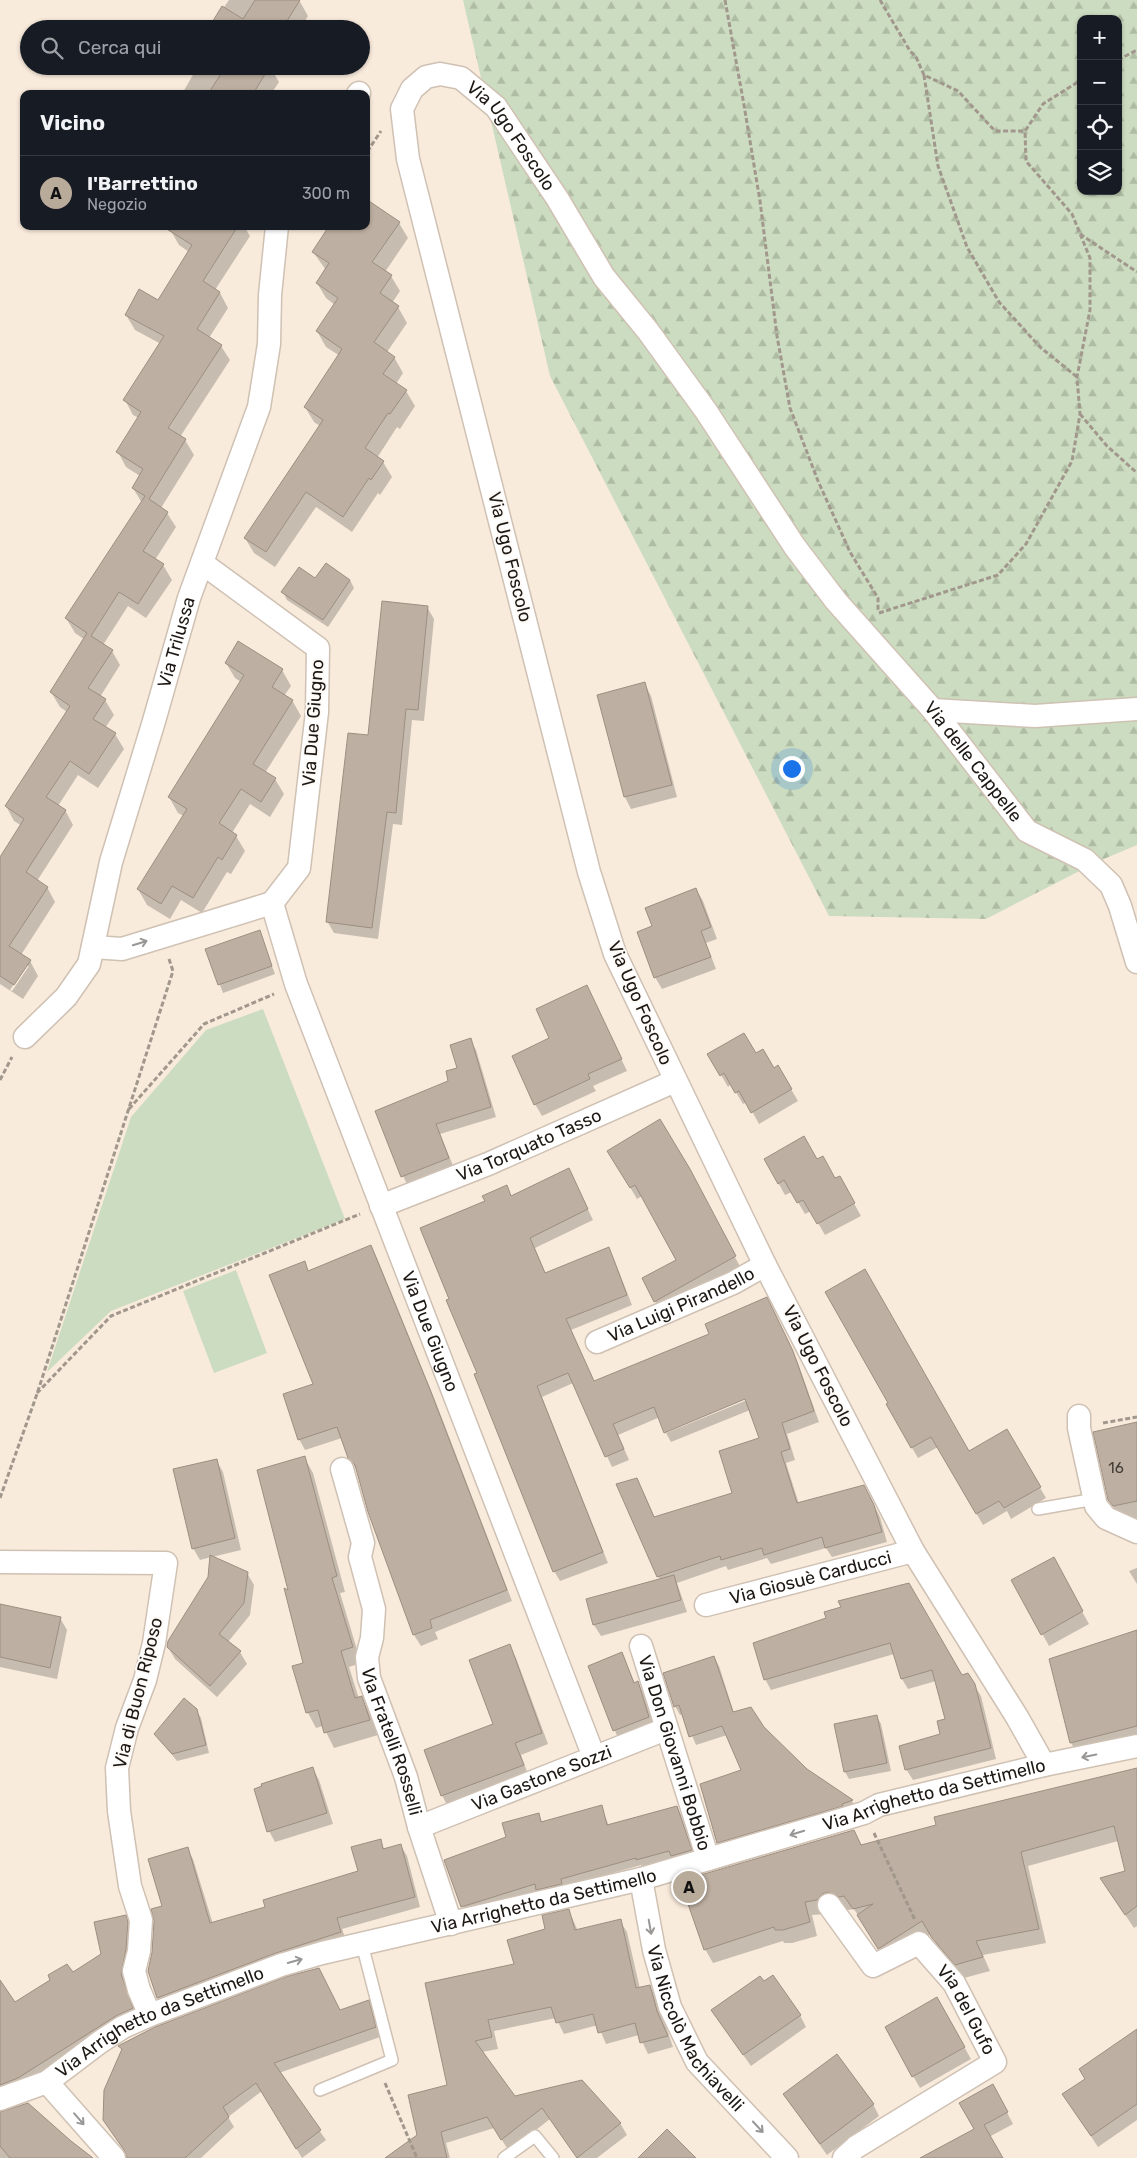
<!DOCTYPE html>
<html lang="it">
<head>
<meta charset="utf-8">
<style>
  :root { --surface:#171b24; --page:#242831; --text:#f1f3f6; --muted:#9ea1a6; --line:#363941; --accent:#b9ab9a }
  body { margin:0; font-family:Rubik,sans-serif; background:var(--page); color:var(--text) }
  .controls { position:absolute; right:15px; top:15px; display:grid; overflow:hidden; border-radius:10px; box-shadow:0 1px 4px #0004 }
  .controls button { width:45px; height:45px; display:grid; place-items:center; padding:0; border:0; border-bottom:1px solid var(--line); background:var(--surface); color:var(--text); font:25px sans-serif }
  .you { position:absolute; left:791px; top:768px; width:18px; height:18px; margin:-12px; border:4px solid #fff; border-radius:50%; background:#1a73e8; box-shadow:0 0 0 8px #1a73e833 }
  .badge { display:grid; place-items:center; width:32px; height:32px; border-radius:50%; background:var(--accent); color:#111; font-size:16px; font-weight:700 }
  .pin { position:absolute; translate:-50% -50%; border:2px solid #fff; box-shadow:0 1px 5px #0006 }
  .list { margin:0; padding:0; list-style:none }
  h2 { display:flex; justify-content:space-between; align-items:center; height:65px; margin:0; padding:0 20px; font-size:21px }
  h2 small { font-size:16px; font-weight:400; color:var(--muted) }
  .list li { display:grid; grid-template-columns:32px 1fr auto; gap:15px; align-items:center; box-sizing:border-box; height:75px; padding:0 20px; border-top:1px solid var(--line) }
  .list b { display:block; font-size:19px; white-space:nowrap }
  .list p { margin:0; font-size:16px; white-space:nowrap; color:var(--muted) }
  .list em { font-size:16px; font-style:normal; color:var(--muted) }
  .icon { flex:none; width:28px; height:28px; fill:none; stroke:currentColor; stroke-width:2; stroke-linecap:round; stroke-linejoin:round }
  .map { position:relative; flex:none; width:1137px; height:2158px; overflow:hidden }
  .search { position:absolute; background:var(--surface); box-shadow:0 1px 4px #0004; left:20px; top:20px; width:350px; height:55px; display:flex; align-items:center; gap:12px; box-sizing:border-box; padding:0 18px; border-radius:28px; color:var(--muted); font-size:19px }
  .panel { position:absolute; background:var(--surface); box-shadow:0 1px 4px #0004; left:20px; top:90px; width:350px; height:140px; border-radius:10px }
  .map>svg:first-child { display:block }
  .green { fill:#ccdcc0 }
  .forest { fill:url(#forest-firs); fill-rule:evenodd }
  .shadow { fill:#0003; fill-rule:evenodd }
  .building { fill:#bdafa1; stroke:#9c8f81 }
  .lines { fill:none; stroke-linecap:round; stroke-linejoin:round }
  .lane-casing { stroke:#cfc1b3; stroke-width:14 }
  .street-casing { stroke:#cfc1b3; stroke-width:25 }
  .path { stroke:#a1978c; stroke-width:3; stroke-dasharray:5 2.5; stroke-linecap:butt }
  .lane { stroke:#fff; stroke-width:11 }
  .street { stroke:#fff; stroke-width:22 }
  .oneway { stroke:#999795 }
  .labels { text-anchor:middle; stroke-width:4; stroke-linejoin:round; paint-order:stroke }
  .number-label { font-size:15px; fill:#453e36 }
  .street-label { font-size:18px; fill:#1d1813; stroke:#fdfaf7 }
</style>
</head>
<body>
<div class="map">
<svg width="1137" height="2158" viewBox="0 0 1137 2158">
  <defs>
    <pattern id="forest-firs" width="22" height="20" patternUnits="userSpaceOnUse" patternTransform="scale(1.25)"><rect width="22" height="20" fill="#ccdcc0"/><path d="M5 1l3.5 6h-7zM16 11l3.5 6h-7z" fill="#afbca4"/></pattern>
  </defs>
  <rect width="100%" height="100%" fill="#f9ebdc"/>
  <!-- green -->
  <path class="green" d="M263,1009L345,1219L111,1311L47,1372L131,1117L206,1030Z
    M236,1270L267,1353L214,1373L183,1291Z"/>
  <!-- forest -->
  <path class="forest" d="M463,0H1137V845L1099,861L986,919L829,916L550,376ZM1081,19H1118V191H1081Z"/>
  <!-- shadow -->
  <path class="shadow" d="M229,0H299L308,16L300,29H213L211,26Z
    M198,66H276L273,72L279,82L271,94H182Z
    M399,223L408,238L385,272L391,276L400,291L392,303L398,307L407,323L387,352L394,357L403,373L396,384L406,391L415,406L400,429L397,427L377,458L383,462L392,477L380,495L378,493L352,532L316,507L275,567L254,553L245,538L320,426L314,422L305,407L340,356L326,347L317,331L335,305L326,298L317,283L326,270L313,252L366,226Z
    M174,226H244L250,236L215,290L220,293L228,308L209,338L221,346L230,360L180,437L185,440L194,455L161,508L167,513L176,527L155,560L163,565L172,580L146,618L128,606L103,645L112,651L120,665L100,697L105,700L114,715L105,728L115,734L124,749L98,788L78,775L58,806L65,810L73,825L37,881L47,887L55,902L21,955L30,961L38,976L23,999L0,984V860L22,826L14,821L6,806L67,712L60,707L51,692L85,640L75,633L66,618L142,503L133,488L140,476L126,467L118,452L139,418L133,415L125,400L161,344L135,330L126,315L158,301L189,252L179,245L171,231ZM26,966H29L12,991L10,990Z
    M350,580L354,588L328,627L287,600L283,592Z
    M427,607L434,619L424,721L412,720L402,825L393,824L378,939L334,933L327,921L370,737Z
    M226,663L282,670L291,686L284,696L292,700L301,716L265,773L275,779L284,794L270,817L250,804L232,833L236,836L245,851L231,874L227,872L202,913L181,900L170,919L147,905L138,889L184,816L178,813L169,797L241,682L235,678Z
    M645,684L651,696L677,797L631,809L625,797L599,696Z
    M696,889L703,901L717,939L706,943L716,969L662,989L655,977L654,927Z
    M259,932L275,974L223,993L207,950Z
    M587,987L627,1071L593,1086L596,1091L542,1116L535,1104L551,1039Z
    M470,1040L476,1050L496,1117L440,1134L454,1168L408,1186L403,1176L458,1069Z
    M709,1054L756,1055L774,1070L778,1067L798,1101L759,1124L747,1102L743,1104L731,1084L728,1087Z
    M659,1121L741,1268L661,1312L655,1301L677,1261L642,1196L637,1199L609,1151Z
    M765,1159L835,1180L846,1189L861,1216L825,1235L811,1211L805,1214L792,1192L785,1195Z
    M574,1180L593,1220L535,1248L546,1274L608,1249L614,1259L632,1305L571,1330L594,1382L772,1309L798,1363L819,1422L787,1434L795,1460L786,1463L799,1504L870,1497L880,1517L887,1542L832,1557L826,1548L771,1564L767,1558L728,1570L726,1566L677,1583L687,1612L601,1636L594,1625L660,1580L618,1485L642,1489L655,1518L734,1494L761,1438L750,1410L671,1442L666,1433L752,1398L751,1396L660,1417L618,1435L629,1460L612,1467L573,1383L542,1397L608,1563L560,1581L554,1571L450,1299L486,1201L506,1187L512,1197Z
    M370,1247L377,1258L435,1400L512,1601L435,1632L438,1639L421,1646L414,1635L369,1512L357,1471L349,1457L342,1438L305,1450L299,1439L315,1385L304,1263L309,1272Z
    M890,1403L969,1452L1006,1430L1046,1498L1011,1519L1007,1511L983,1525L938,1447L918,1458L887,1405Z
    M1137,1423V1529L1119,1516L1109,1500Z
    M304,1457L313,1473L345,1592L340,1593L361,1663L349,1667L359,1699L361,1698L370,1713L378,1735L334,1748L323,1726L316,1728L308,1713L305,1664L290,1592Z
    M216,1460L223,1472L241,1550L212,1557L247,1573L254,1585L250,1615L228,1642L240,1652L247,1664L217,1697L175,1659L168,1647L209,1578L211,1557L200,1560L193,1548Z
    M1053,1559L1089,1624L1049,1646L1013,1581Z
    M1137,1568V1584L1129,1571Z
    M0,1605L60,1618L67,1630L57,1679L0,1667Z
    M842,1608L974,1685L981,1696L996,1759L913,1780L906,1769L942,1735L946,1720L936,1681L908,1689L902,1679L894,1654L771,1690L765,1679L828,1619Z
    M1137,1632V1741L1079,1756L1071,1743L1051,1659Z
    M510,1646L516,1658L548,1744L521,1755L529,1777L448,1807L442,1795L494,1725Z
    M622,1654L635,1684L638,1683L642,1690L653,1724L618,1738L589,1667Z
    M714,1657L719,1666L734,1713L763,1728L806,1770L852,1801L857,1810L723,1851L718,1842L743,1771L727,1735L696,1745L683,1714L680,1715L675,1706Z
    M196,1710L201,1718L209,1753L177,1761L155,1734Z
    M877,1717L881,1724L891,1771L849,1779L845,1772Z
    M313,1769L319,1780L333,1824L275,1842L269,1831Z
    M1137,1769V1926L1134,1928L1101,1879L1126,1872L1118,1841L1028,1866L1046,1943L983,1955L990,1971L964,1978L942,1953L931,1934L887,1962L854,1909L848,1910L837,1906L825,1914L812,1915L817,1936L792,1943H784L783,1941L713,1963L705,1949L854,1831L862,1846Z
    M601,1806L609,1826L677,1807L681,1815L695,1858H673L642,1867L641,1865L467,1914L445,1861L507,1838L538,1815L543,1823Z
    M380,1841L385,1850L401,1846L407,1856L420,1907L342,1929L347,1943L164,2008L158,1998L149,1971L164,1907L187,1849L193,1859L213,1924L267,1908L359,1872Z
    M569,1911L578,1931L620,1921L627,1932L640,1989L650,1986L656,1998L673,2047L648,2054L639,2035L606,2044L598,2025L564,2034L556,2018L494,2031L498,2049L482,2052L514,2098L620,2123L627,2135L597,2158H577L550,2119L509,2151L494,2128L446,2143L450,2158H387L419,2136L516,1965L546,1929Z
    M125,1916L131,1927L127,1986L138,2019L0,2099V1982L15,2004L73,1974L102,1955Z
    M937,1999L971,2059L920,2088L913,2076Z
    M368,2002L374,2011L380,2037L279,2073L326,2140L302,2158L262,2091L228,2117L234,2127L201,2158H128L122,2051L120,2046L340,2011Z
    M800,2015L806,2027L751,2066L720,2022Z
    M1137,2063V2120L1098,2147L1071,2106Z
    M784,2095L873,2104L879,2116L827,2155Z
    M999,2097L1013,2124L989,2137L1002,2158H923L976,2129Z
    M0,2113L91,2158H0Z"/>
  <!-- building -->
  <path class="building" d="M255,0H300L282,29H208L222,6L243,19Z
    M226,66H270L253,94H208Z
    M366,199L400,222L372,262L392,275L380,293L399,306L374,342L395,357L383,374L407,390L390,414L388,413L365,448L384,461L371,480L369,478L343,517L306,492L266,552L244,538L323,420L304,407L342,349L316,331L338,298L316,283L329,263L312,252L329,226H366Z
    M162,226H238L203,281L220,292L197,329L222,345L168,428L186,439L149,499L168,512L143,551L164,564L138,604L119,592L91,636L113,650L88,688L106,699L93,719L116,733L89,774L70,761L46,797L66,810L26,872L48,887L9,946L31,960L14,985L0,976V857L24,819L5,806L70,706L50,692L87,633L65,618L145,496L132,488L143,469L116,452L141,412L123,400L164,336L125,315L139,289L158,300L192,245Z
    M326,563L350,580L323,620L281,592L299,567L315,578Z
    M382,601L428,606L418,710L406,709L396,813L387,812L372,928L326,922L348,733L368,735Z
    M238,641L283,669L272,687L293,700L253,764L276,778L261,802L241,789L219,823L237,835L222,860L218,857L193,898L172,886L161,904L137,889L187,809L168,797L244,675L225,663Z
    M645,682L672,785L624,797L597,695Z
    M696,888L711,927L701,931L711,957L654,978L637,932L652,926L645,908Z
    M260,930L272,966L218,985L205,949Z
    M587,985L622,1059L588,1074L590,1079L534,1105L512,1056L549,1038L536,1009Z
    M744,1033L756,1053L763,1049L774,1068L778,1065L792,1089L751,1113L739,1091L735,1093L724,1073L720,1076L707,1054Z
    M471,1038L491,1107L436,1124L449,1158L401,1177L375,1111L448,1081L446,1071L457,1068L450,1045Z
    M660,1119L690,1169L736,1256L654,1302L642,1278L676,1260L635,1185L630,1188L607,1151Z
    M804,1136L817,1159L823,1156L835,1178L840,1176L855,1203L817,1224L803,1200L797,1203L784,1180L778,1184L764,1159Z
    M569,1168L588,1209L530,1238L545,1273L609,1247L627,1295L566,1319L594,1381L709,1334L705,1324L767,1297L793,1351L814,1411L782,1423L790,1449L781,1452L797,1503L864,1485L874,1505L882,1532L825,1548L822,1537L764,1555L762,1548L721,1560L720,1556L657,1577L616,1484L637,1478L654,1517L732,1493L719,1451L759,1438L745,1399L664,1433L654,1407L613,1424L624,1449L605,1457L568,1373L537,1386L603,1552L553,1572L474,1374L477,1373L446,1300L449,1299L420,1228L485,1201L482,1196L507,1185L511,1196Z
    M371,1245L429,1387L507,1590L430,1620L432,1628L413,1635L368,1512L355,1465L348,1458L337,1427L298,1440L283,1394L313,1384L269,1275L305,1261L308,1271Z
    M865,1269L969,1451L1007,1429L1041,1487L1004,1508L999,1501L976,1514L931,1437L911,1448L886,1404L888,1403L825,1292Z
    M1137,1422V1501L1113,1506L1108,1500L1093,1432Z
    M305,1456L337,1576L332,1578L353,1647L341,1651L355,1698L362,1696L370,1720L324,1733L318,1710L306,1713L292,1666L303,1663L284,1588L288,1590L257,1470Z
    M217,1459L235,1538L192,1549L173,1469Z
    M210,1555L248,1572L244,1603L219,1634L241,1651L210,1686L167,1647L168,1641L208,1577Z
    M1054,1557L1083,1611L1041,1635L1011,1580Z
    M674,1575L681,1600L593,1625L586,1599Z
    M909,1583L962,1675L968,1673L975,1684L991,1748L905,1770L899,1746L940,1734L937,1721L945,1719L932,1670L901,1679L890,1643L764,1680L753,1643L826,1618L824,1612L841,1607L838,1601Z
    M0,1604L61,1617L50,1668L0,1657Z
    M1137,1630V1726L1070,1743L1049,1659Z
    M510,1644L542,1733L515,1743L524,1765L441,1796L424,1750L493,1724L469,1660Z
    M622,1652L634,1683L638,1681L649,1717L613,1731L588,1666Z
    M714,1656L733,1712L751,1707L764,1727L807,1769L853,1800L842,1804L843,1806L717,1843L700,1784L741,1770L722,1726L689,1737L679,1705L674,1707L663,1673Z
    M184,1698L197,1709L206,1745L172,1754L154,1734Z
    M877,1715L887,1763L844,1772L834,1724Z
    M313,1767L327,1813L267,1832L254,1789L262,1786L261,1784Z
    M1137,1768V1906L1125,1915L1100,1878L1125,1871L1114,1826L1021,1852L1039,1929L976,1941L983,1957L955,1965L932,1938L922,1921L878,1949L857,1915L873,1904L853,1909L844,1896L839,1897L828,1892L822,1894L817,1900L805,1902L810,1922L783,1930H775L774,1927L704,1950L680,1881L854,1830L861,1845L936,1825L934,1817Z
    M602,1805L607,1825L677,1806L692,1850L671,1856L669,1851L636,1860V1858L561,1879L562,1884L536,1890L535,1884L461,1907L444,1860L506,1837L502,1823L539,1813L541,1822Z
    M381,1839L383,1849L401,1844L415,1897L337,1918L341,1932L276,1953L157,1998L148,1971L152,1952L154,1921L151,1909L162,1906L148,1859L188,1847L210,1923L265,1907L263,1900L358,1871L351,1847Z
    M569,1909L575,1930L621,1919L636,1988L650,1985L657,2011L668,2036L640,2043L635,2023L598,2033L593,2014L556,2023L551,2007L488,2020L492,2037L475,2041L515,2096L582,2080L621,2123L577,2158L542,2108L501,2140L487,2117L441,2132L447,2158H385L417,2135L408,2095L447,2085L425,1983L514,1964L507,1940L545,1929L542,1915Z
    M126,1915L128,1922L126,1949L121,1974L133,2008L116,2016L18,2078L0,2085V1980L15,2002L50,1980L48,1975L67,1964L73,1972L101,1954L94,1922Z
    M319,1968L340,2010L369,2000L376,2027L274,2063L321,2130L296,2149L256,2083L223,2107L229,2117L185,2158H127L124,2150L103,2120L104,2090L122,2049L118,2046L155,2027L285,1977Z
    M773,1975L801,2015L743,2055L711,2010L760,1976L764,1981Z
    M937,1997L965,2047L912,2077L885,2027Z
    M1137,2029V2104L1091,2136L1062,2094L1085,2079L1079,2069Z
    M837,2054L874,2104L820,2144L783,2094Z
    M993,2084L1008,2112L984,2125L1003,2158H920L974,2129L959,2103Z
    M28,2103L71,2141L93,2158H10L0,2146V2112Z
    M667,2129L696,2158H638Z"/>
  <g class="lines">
    <defs>
      <path id="lane" d="M1038,1509L1095,1499
        M320,2090L392,2060L362,1944
        M504,2158L535,2136L553,2158"/>
      <g id="street">
        <path d="M358,94L359,93"/>
        <path id="s1" d="M202,563L318,648L317,712L299,868L272,903L296,984L594,1757"/>
        <path d="M933,710L1035,716L1137,709"/>
        <path d="M93,947L122,949L272,903"/>
        <path id="s2" d="M25,1037L66,997L89,964L111,862L154,721L189,598L259,407L269,344L270,295L277,226"/>
        <path id="s3" d="M381,1206L488,1164L675,1081"/>
        <path id="s4" d="M597,1342L733,1283L765,1265"/>
        <path d="M1079,1416V1428L1096,1506L1106,1518L1137,1532"/>
        <path id="s5" d="M342,1469L363,1543L360,1557L374,1609L372,1638L367,1657L369,1678L406,1777L419,1827L451,1924"/>
        <path d="M0,1562L166,1563L154,1643L145,1680L127,1728L117,1768L119,1811L130,1886L141,1920L139,1951L134,1971L139,1990L150,2015"/>
        <path id="s6" d="M706,1605L913,1551"/>
        <path id="s7" d="M641,1646L708,1859"/>
        <path id="s8" d="M1044,1765L1017,1717L913,1551L765,1265L615,954L589,872L408,159L402,109L412,89L426,77L440,74L461,78L496,107L557,198L604,277L648,331L706,411L795,547L836,601L933,710L1027,831L1085,860L1111,885L1120,906L1137,962"/>
        <path id="s9" d="M419,1827L666,1729"/>
        <path id="s10" d="M641,1879L654,1950L670,2007L697,2062L787,2158"/>
        <path id="s11" d="M829,1905L873,1966L919,1943L954,1983L995,2062L856,2147L844,2158"/>
        <path d="M47,2082L114,2158"/>
        <path id="s12" d="M0,2099L47,2082L100,2042L123,2027L150,2015L281,1965L322,1953L641,1879L864,1813L879,1805L1044,1765L1137,1746"/>
      </g>
    </defs>
    <!-- lane casing -->
    <use href="#lane" class="lane-casing"/>
    <!-- street casing -->
    <use href="#street" class="street-casing"/>
    <!-- path -->
    <path class="path" d="M725,0L744,105L760,201L777,336L790,408L818,481L850,552L878,598V612
      M880,0L910,51L916,57L924,75L958,91L995,131H1025
      M1118,60L1137,50
      M924,75L938,166L967,247L999,302L1040,347L1077,377
      M366,148L369,149L381,131
      M1080,234L1137,272
      M1080,414L1107,446L1137,473
      M879,613L998,575L1026,544L1072,461L1080,414L1077,377L1090,310V258L1072,214L1026,161L1025,131L1043,104L1081,80
      M0,1080L12,1057
      M129,1109L204,1024L274,994
      M37,1393L111,1316L360,1214
      M1103,1423L1137,1417
      M0,1498L37,1394L173,971L169,959
      M874,1833L915,1920
      M385,2083L417,2158"/>
    <!-- lane -->
    <use href="#lane" class="lane"/>
    <!-- street -->
    <use href="#street" class="street"/>
  </g>
  <!-- one-way arrows -->
  <defs><path id="oneway-shaft" d="M-6 0H5M1.5-3L5.5 0L1.5 3" fill="none" stroke-width="1.6" stroke-linecap="round" stroke-linejoin="round" transform="scale(1.25)"/></defs>
  <g class="oneway">
    <use href="#oneway-shaft" transform="translate(140 943) rotate(-17)"/>
    <use href="#oneway-shaft" transform="translate(1089 1756) rotate(168)"/>
    <use href="#oneway-shaft" transform="translate(797 1833) rotate(163)"/>
    <use href="#oneway-shaft" transform="translate(650 1927) rotate(80)"/>
    <use href="#oneway-shaft" transform="translate(295 1961) rotate(-16)"/>
    <use href="#oneway-shaft" transform="translate(79 2119) rotate(49)"/>
    <use href="#oneway-shaft" transform="translate(758 2127) rotate(47)"/>
  </g>
  <g class="labels">
    <!-- number labels -->
    <g class="number-label">
      <text x="1116" y="1473">16</text>
    </g>
    <!-- street labels -->
    <g class="street-label">
      <text dy="6" stroke="none"><textPath href="#s8" startOffset="1944">Via Ugo Foscolo</textPath></text>
      <text transform="translate(510 557) rotate(76)" y="6">Via Ugo Foscolo</text>
      <text dy="6" stroke="none"><textPath href="#s2" startOffset="431">Via Trilussa</textPath></text>
      <text transform="translate(313 723) rotate(-86)" y="6">Via Due Giugno</text>
      <text dy="6" stroke="none"><textPath href="#s8" startOffset="2724">Via delle Cappelle</textPath></text>
      <text transform="translate(640 1003) rotate(66)" y="6">Via Ugo Foscolo</text>
      <text dy="6" stroke="none"><textPath href="#s3" startOffset="160">Via Torquato Tasso</textPath></text>
      <text dy="6" stroke="none"><textPath href="#s4" startOffset="92">Via Luigi Pirandello</textPath></text>
      <text dy="6" stroke="none"><textPath href="#s1" startOffset="866">Via Due Giugno</textPath></text>
      <text transform="translate(818 1366) rotate(63)" y="6">Via Ugo Foscolo</text>
      <text dy="6" stroke="none"><textPath href="#s6" startOffset="108">Via Giosuè Carducci</textPath></text>
      <text transform="translate(138 1693) rotate(-76)" y="6">Via di Buon Riposo</text>
      <text dy="6" stroke="none"><textPath href="#s5" startOffset="282">Via Fratelli Rosselli</textPath></text>
      <text dy="6" stroke="none"><textPath href="#s7" startOffset="112">Via Don Giovanni Bobbio</textPath></text>
      <text dy="6" stroke="none"><textPath href="#s9" startOffset="132">Via Gastone Sozzi</textPath></text>
      <text dy="6" stroke="none"><textPath href="#s12" startOffset="989">Via Arrighetto da Settimello</textPath></text>
      <text dy="6" stroke="none"><textPath href="#s12" startOffset="584">Via Arrighetto da Settimello</textPath></text>
      <text dy="6" stroke="none"><textPath href="#s11" startOffset="209">Via del Gufo</textPath></text>
      <text dy="6" stroke="none"><textPath href="#s12" startOffset="179">Via Arrighetto da Settimello</textPath></text>
      <text dy="6" stroke="none"><textPath href="#s10" startOffset="162">Via Niccolò Machiavelli</textPath></text>
    </g>
  </g>
</svg>
<div class="controls">
<button>+</button>
<button>−</button>
<button><svg class="icon" aria-label="locate" viewBox="0 0 24 24"><circle cx="12" cy="12" r="6"/><path d="M12 2v4M12 18v4M2 12h4M18 12h4"/></svg></button>
<button><svg class="icon" aria-label="layers" viewBox="0 0 24 24"><path d="M12 4l9 5-9 5-9-5zM3 14l9 5 9-5"/></svg></button>
</div>
<div class="you"></div>
<div class="pin badge" style="left:689px;top:1887px">A</div>
<div class="search"><svg class="icon" aria-label="search" viewBox="0 0 24 24"><circle cx="10" cy="10" r="6"/><path d="M15 15l6 6"/></svg>Cerca qui</div>
<section class="panel">
<h2>Vicino<small></small></h2>
<ul class="list">
<li><span class="badge">A</span><div><b>I'Barrettino</b><p>Negozio</p></div><em>300 m</em></li>
</ul>
</section>
</div>
</body>
</html>
